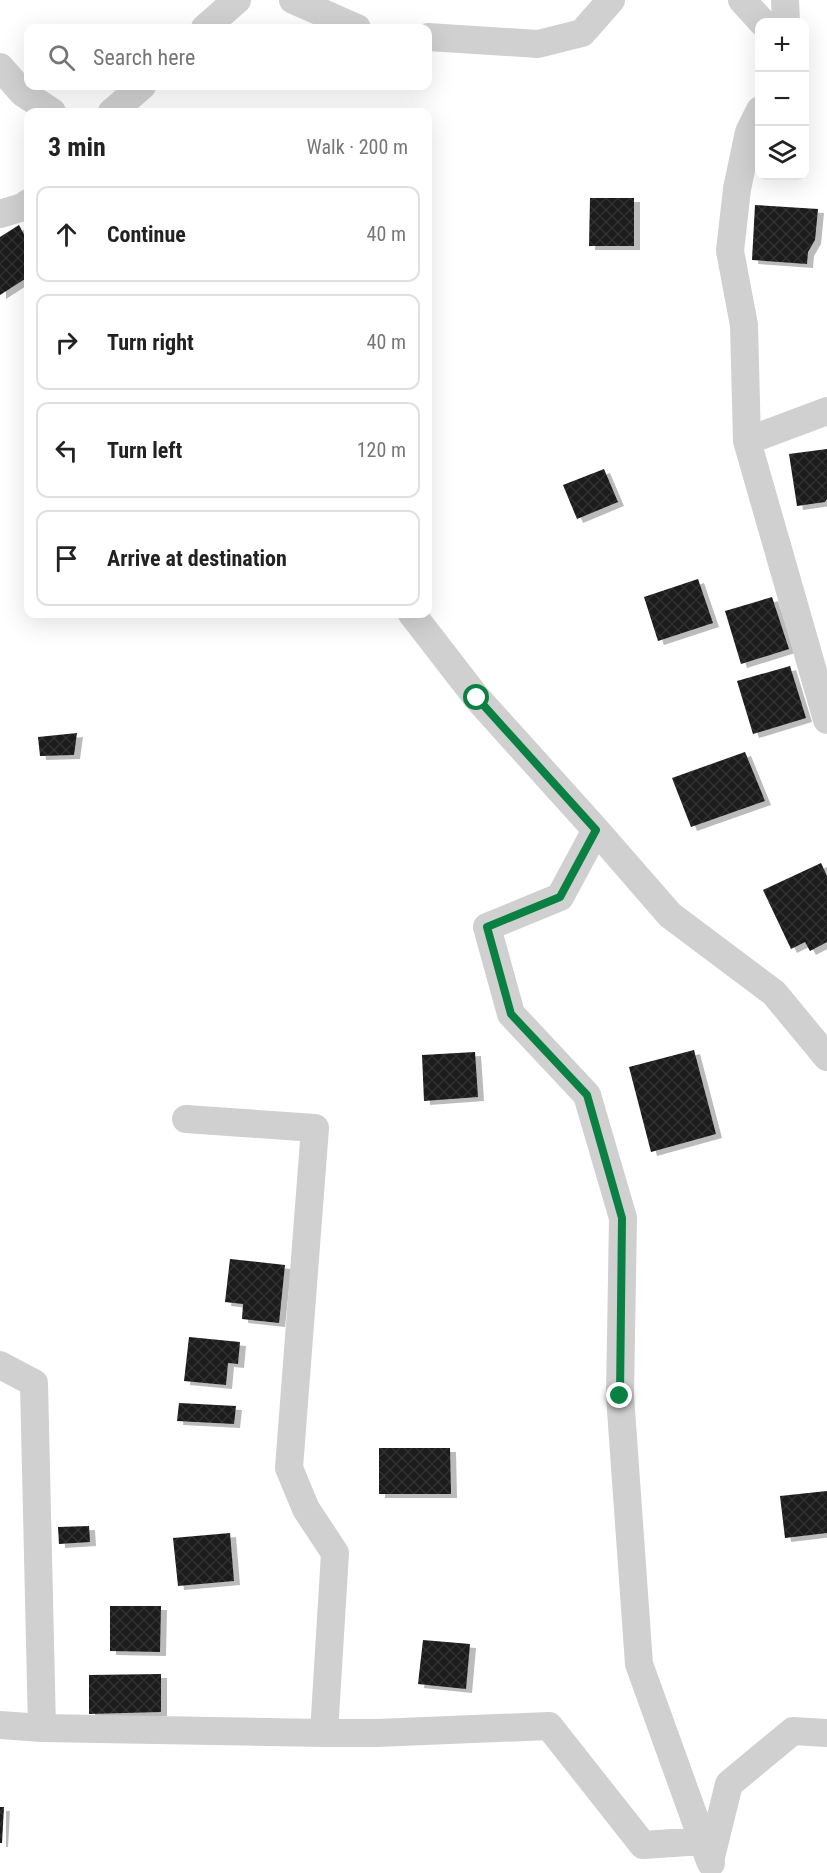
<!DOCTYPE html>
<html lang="en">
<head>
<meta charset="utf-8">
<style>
  :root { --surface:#fff; --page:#f2f2f2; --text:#222; --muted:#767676; --line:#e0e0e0 }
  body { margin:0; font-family:"Roboto Condensed",sans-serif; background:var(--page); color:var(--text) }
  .controls { position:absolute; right:18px; top:18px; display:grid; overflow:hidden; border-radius:12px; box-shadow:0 6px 24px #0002 }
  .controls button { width:54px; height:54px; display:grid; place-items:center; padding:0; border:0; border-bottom:2px solid var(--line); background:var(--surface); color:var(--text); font:30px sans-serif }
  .stop { position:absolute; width:18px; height:18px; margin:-14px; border:4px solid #0b8043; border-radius:50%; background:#fff }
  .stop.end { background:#0b8043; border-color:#fff; box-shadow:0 2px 6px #0008 }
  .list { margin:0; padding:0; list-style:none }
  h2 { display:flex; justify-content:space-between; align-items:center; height:78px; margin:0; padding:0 24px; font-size:26px }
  h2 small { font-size:20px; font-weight:400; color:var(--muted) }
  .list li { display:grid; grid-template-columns:39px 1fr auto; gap:18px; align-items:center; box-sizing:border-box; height:96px; margin:0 12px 12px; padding:0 12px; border:2px solid var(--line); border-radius:12px }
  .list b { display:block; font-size:22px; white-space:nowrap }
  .list em { font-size:20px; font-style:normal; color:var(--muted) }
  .icon { flex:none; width:33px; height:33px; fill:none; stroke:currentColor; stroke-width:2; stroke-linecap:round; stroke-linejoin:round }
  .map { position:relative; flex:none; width:827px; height:1873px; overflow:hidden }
  .search { position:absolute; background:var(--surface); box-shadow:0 6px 24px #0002; left:24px; top:24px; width:408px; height:66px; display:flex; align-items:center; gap:15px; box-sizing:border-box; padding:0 21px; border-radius:12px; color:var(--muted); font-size:22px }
  .panel { position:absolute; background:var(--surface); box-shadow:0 6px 24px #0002; left:24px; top:108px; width:408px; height:510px; border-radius:12px }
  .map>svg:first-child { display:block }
  .building { fill:url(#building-cross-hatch); filter:url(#shadow) }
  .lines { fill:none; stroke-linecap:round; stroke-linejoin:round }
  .street { stroke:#d0d0d0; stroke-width:28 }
  .route { stroke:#0b8043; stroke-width:8 }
</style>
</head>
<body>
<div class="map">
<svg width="827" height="1873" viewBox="0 0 827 1873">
  <defs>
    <pattern id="building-cross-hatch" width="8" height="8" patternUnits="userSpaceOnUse" patternTransform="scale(1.5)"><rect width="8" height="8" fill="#1a1a1a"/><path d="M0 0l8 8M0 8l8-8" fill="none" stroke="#333"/></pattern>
    <filter id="shadow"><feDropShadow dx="6" dy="4" stdDeviation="0" flood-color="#0004"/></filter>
  </defs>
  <rect width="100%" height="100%" fill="#fff"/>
  <!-- building -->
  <path class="building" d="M590,198H634V246H589Z
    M755,205L818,209L815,240L808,252L807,264L752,260Z
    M19,225L28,242V277L0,295V237Z
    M827,449V499L825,502L797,506L789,454Z
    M604,469L618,502L577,519L563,485Z
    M698,579L713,623L658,641L644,597Z
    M772,597L789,649L741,664L725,611Z
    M790,666L806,718L753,734L737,681Z
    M77,733L74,755L40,756L38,737Z
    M745,752L765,801L691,827L672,778Z
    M821,863L827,876V942L810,951L805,942L791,949L763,890Z
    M694,1050L716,1134L651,1152L629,1067Z
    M475,1052L478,1097L424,1101L422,1055Z
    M230,1259L285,1265L279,1323L242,1319L243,1304L225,1302Z
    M189,1337L240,1342L238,1364L228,1363L226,1385L184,1381Z
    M179,1403L236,1406L234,1424L177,1421Z
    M379,1448H450L451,1494H379Z
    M827,1491V1533L785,1538L780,1496Z
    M89,1526L90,1542L59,1544L58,1527Z
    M230,1533L234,1581L178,1586L173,1538Z
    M110,1606H161L160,1652L110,1651Z
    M423,1640L470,1644L466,1689L418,1684Z
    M161,1674V1712L89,1714V1675Z
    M0,1807H4L2,1843H0Z"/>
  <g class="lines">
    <!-- street -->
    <path class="street" d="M293,0L357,28
      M742,0L762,22
      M785,0L786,22
      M205,28L237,0
      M428,37L538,44L582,33L611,0
      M0,67L23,93L52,112
      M760,110L749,132L737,189L730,251L744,325L747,441L827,720
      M112,112L142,86
      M0,214L23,207L28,203
      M747,441L827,411
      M412,614L477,698L596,830L670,915L774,993L827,1057
      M596,830L560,897L487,927L511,1014L587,1095L623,1218L620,1396L639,1664L710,1861
      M186,1119L315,1128L289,1468L306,1509L335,1553L324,1733H377L549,1726L643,1845L702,1841
      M0,1365L34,1383L42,1728
      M0,1725L42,1728L324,1733
      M711,1863L710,1861L729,1784L793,1731L827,1733"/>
  </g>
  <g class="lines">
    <!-- route -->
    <path class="route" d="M477,698L596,830L560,897L487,927L511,1014L587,1095L622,1218L620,1396"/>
  </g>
</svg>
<div class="controls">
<button>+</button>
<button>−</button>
<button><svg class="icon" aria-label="layers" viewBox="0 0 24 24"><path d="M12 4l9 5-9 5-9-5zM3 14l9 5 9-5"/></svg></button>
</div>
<div class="stop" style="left:477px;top:698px"></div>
<div class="stop end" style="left:620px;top:1396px"></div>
<div class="search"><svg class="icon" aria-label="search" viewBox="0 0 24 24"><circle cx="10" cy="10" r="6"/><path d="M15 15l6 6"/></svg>Search here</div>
<section class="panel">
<h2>3 min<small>Walk · 200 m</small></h2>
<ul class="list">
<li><svg class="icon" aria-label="ahead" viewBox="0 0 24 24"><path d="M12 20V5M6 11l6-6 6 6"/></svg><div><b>Continue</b></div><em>40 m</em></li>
<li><svg class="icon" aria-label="right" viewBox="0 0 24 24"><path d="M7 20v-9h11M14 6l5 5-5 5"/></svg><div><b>Turn right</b></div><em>40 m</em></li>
<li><svg class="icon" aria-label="left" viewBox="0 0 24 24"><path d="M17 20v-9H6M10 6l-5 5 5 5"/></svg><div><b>Turn left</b></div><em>120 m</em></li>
<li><svg class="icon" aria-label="arrive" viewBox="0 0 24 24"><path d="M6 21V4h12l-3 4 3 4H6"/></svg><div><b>Arrive at destination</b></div></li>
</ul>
</section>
</div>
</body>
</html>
